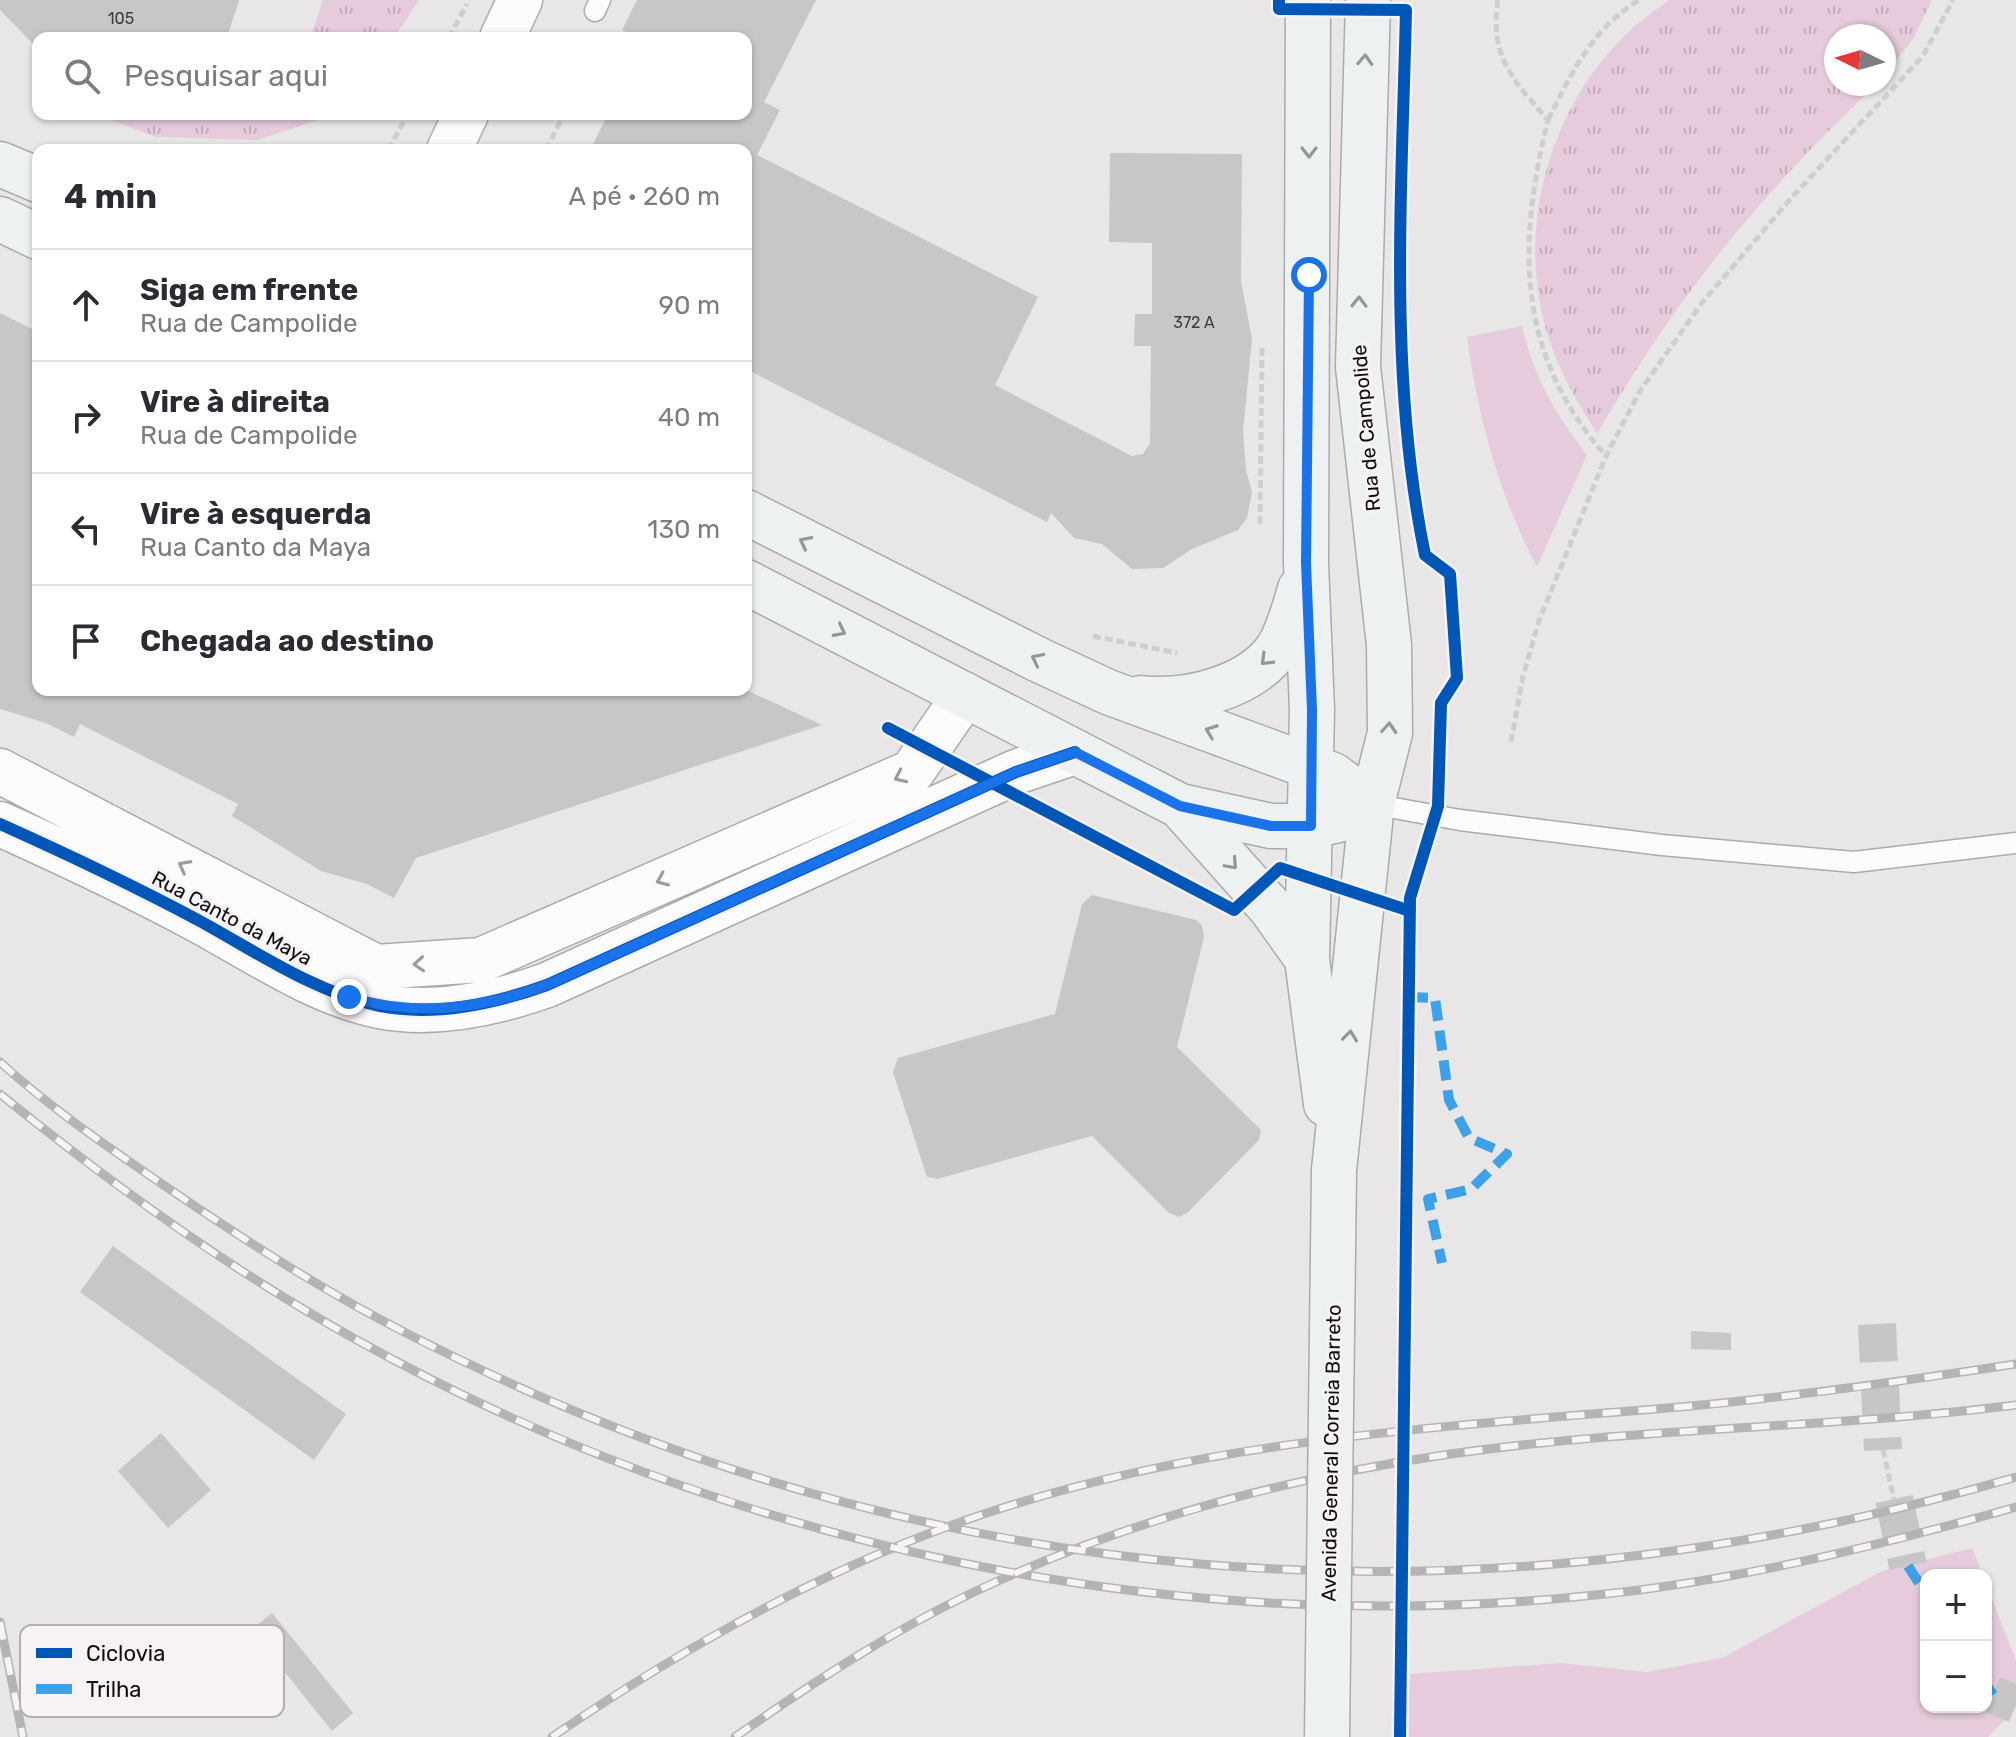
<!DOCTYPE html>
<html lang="pt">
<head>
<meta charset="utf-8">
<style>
  :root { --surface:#fff; --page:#f7f7f7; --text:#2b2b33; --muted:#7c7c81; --line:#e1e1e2 }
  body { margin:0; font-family:Rubik,sans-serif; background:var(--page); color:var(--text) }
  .controls { position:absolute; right:24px; bottom:24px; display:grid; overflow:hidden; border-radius:16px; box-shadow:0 2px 6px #0004 }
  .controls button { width:72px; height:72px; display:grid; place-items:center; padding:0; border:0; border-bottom:2px solid var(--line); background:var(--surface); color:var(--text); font:40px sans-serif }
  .compass { position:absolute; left:1824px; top:24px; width:72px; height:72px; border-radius:50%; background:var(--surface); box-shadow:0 2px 6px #0004; rotate:275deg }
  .stop { position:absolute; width:24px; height:24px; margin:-18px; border:6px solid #1a73e8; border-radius:50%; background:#fff }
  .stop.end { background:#1a73e8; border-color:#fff; box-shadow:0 2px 8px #0008 }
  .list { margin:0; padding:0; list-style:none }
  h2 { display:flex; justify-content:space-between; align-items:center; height:104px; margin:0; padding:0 32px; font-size:34px }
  h2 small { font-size:26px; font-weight:400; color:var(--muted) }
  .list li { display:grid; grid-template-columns:52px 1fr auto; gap:24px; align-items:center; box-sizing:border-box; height:112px; padding:0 32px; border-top:2px solid var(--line) }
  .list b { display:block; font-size:30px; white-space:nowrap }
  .list p { margin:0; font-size:26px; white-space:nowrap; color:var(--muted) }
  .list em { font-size:26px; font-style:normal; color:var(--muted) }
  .icon { flex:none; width:44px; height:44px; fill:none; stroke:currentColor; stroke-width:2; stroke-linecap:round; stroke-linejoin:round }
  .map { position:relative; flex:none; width:2016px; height:1737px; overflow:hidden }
  .search { position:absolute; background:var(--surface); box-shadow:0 2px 6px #0004; left:32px; top:32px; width:720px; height:88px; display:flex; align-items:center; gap:20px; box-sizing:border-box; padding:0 28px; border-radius:16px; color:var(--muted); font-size:30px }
  .panel { position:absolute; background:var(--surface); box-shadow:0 2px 6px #0004; left:32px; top:144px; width:720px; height:552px; border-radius:16px }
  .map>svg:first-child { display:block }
  .grass { fill:url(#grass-tufts) }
  .green { fill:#e5cbdb }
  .building { fill:#c8c6c7 }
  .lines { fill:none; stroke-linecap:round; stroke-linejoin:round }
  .minor-tunnel { stroke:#c7c5c6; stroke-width:38; stroke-dasharray:38 19; stroke-linecap:butt }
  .service-casing { stroke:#acaaaa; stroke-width:23 }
  .tertiary-casing { stroke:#acaaaa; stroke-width:47 }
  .secondary-casing { stroke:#acaaaa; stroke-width:47 }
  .path { stroke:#cfcecf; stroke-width:5; stroke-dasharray:8 4; stroke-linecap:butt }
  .service { stroke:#fcfbfb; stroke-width:20 }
  .tertiary { stroke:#fcfbfb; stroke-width:44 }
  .secondary { stroke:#edf1f2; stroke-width:44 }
  .rail-casing { stroke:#b5b4b4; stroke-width:9 }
  .rail { stroke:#f6f2f5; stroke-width:6; stroke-dasharray:18; stroke-linecap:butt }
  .secondary-bridge-casing { stroke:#acaaaa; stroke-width:47; stroke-linecap:butt }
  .secondary-bridge { stroke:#edf1f2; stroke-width:44 }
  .quiet { stroke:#3da1e9; stroke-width:10; stroke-dasharray:20 10; stroke-linecap:butt }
  .cycleway-casing { stroke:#f6f2f5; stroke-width:17 }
  .cycleway { stroke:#0057b8; stroke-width:12 }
  .oneway { stroke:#949697 }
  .oneway2 { stroke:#9d9c9c }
  .route { stroke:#1a73e8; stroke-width:10 }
  .labels { text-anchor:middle; stroke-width:6; stroke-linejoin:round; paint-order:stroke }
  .number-label { font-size:16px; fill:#3d3b3c }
  .street-label { font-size:20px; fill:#0f0d0e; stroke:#f6f2f5 }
  .key { fill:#f6f2f5; stroke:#b1adb0; stroke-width:2 }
  .key-label { font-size:22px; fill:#0f0d0e }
</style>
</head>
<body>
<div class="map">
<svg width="2016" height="1737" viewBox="0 0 2016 1737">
  <defs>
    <pattern id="grass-tufts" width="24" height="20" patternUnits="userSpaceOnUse" patternTransform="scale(2)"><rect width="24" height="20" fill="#e5cbdb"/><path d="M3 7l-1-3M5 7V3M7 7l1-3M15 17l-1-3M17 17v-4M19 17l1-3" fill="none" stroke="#c3adbb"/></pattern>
  </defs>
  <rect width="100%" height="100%" fill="#e8e6e7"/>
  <!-- grass -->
  <path class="grass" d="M323,0H419L394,38H310Z
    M1670,0H1932L1913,39L1884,76V36H1836V84H1877C1762,192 1676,297 1597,434C1579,404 1561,375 1550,342C1508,219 1559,69 1670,0Z
    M94,114H326L321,119L257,140L156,137Z"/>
  <!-- green -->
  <path class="green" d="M1522,326C1533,375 1556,416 1587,455L1537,567C1499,495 1478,418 1467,337Z
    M1972,1548L1983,1575H1926V1707H1986V1583L2016,1661V1708L1988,1737H1409L1410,1674L1561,1663L1647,1672L1722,1658L1880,1572Z"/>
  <!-- building -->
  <path class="building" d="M0,0H239L227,38H38V49L0,10Z
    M637,0H816L764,102L780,110L757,155L1038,297L995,385L1132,456L1143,454L1150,443L1151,346H1134L1135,314H1152V243L1109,242L1110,153L1242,154L1241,281L1252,339L1243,431L1246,471L1252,492L1247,518L1238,530L1192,549L1163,568L1132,569L1102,544L1074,538L1051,513L1047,522L746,369V150H590L608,114H746V38H637L622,30Z
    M0,313L38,332V690H746L822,725L416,858L394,898L367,884L321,871L232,816L238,804L80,724L74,737L46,723L0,709Z
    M1092,895L1196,920L1202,925L1204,937L1177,1047L1261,1130L1259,1140L1187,1213L1179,1217L1169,1213L1092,1136L937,1179L927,1177L893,1072L898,1058L1055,1014L1082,904Z
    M113,1246L346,1414L314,1460L80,1292Z
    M1691,1331L1731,1333V1350L1691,1349Z
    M161,1433L211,1490L168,1528L118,1471Z
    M272,1613L353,1713L332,1731L251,1630Z"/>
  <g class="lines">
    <!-- minor-tunnel -->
    <path class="minor-tunnel" d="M1877,1324L1883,1450
      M1894,1499L1908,1566
      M1993,1695L2016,1704"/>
    <defs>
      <path id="service" d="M595,11L600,0
        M1372,804L1460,820L1662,845L1854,862L2016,843"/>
      <path id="tertiary" d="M502,38L520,0
        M449,150L466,114
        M0,771L376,967L481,960L912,772L965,695
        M0,824C67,854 134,886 198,920C255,951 314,992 379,1006C435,1017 494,1004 547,985L1016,772L1075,752"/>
      <path id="secondary" d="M1308,0L1306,563L1312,710L1307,959L1326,1104
        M0,164L38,180
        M0,219L38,237
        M746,512L1039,660L1108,692L1333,775L1372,804
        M746,582L1180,806L1271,826H1311L1338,820
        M1141,698C1186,703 1251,688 1278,648C1289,630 1294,609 1300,589
        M1180,806L1270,907L1307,959
        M1334,1170L1372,804L1390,733L1389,645L1358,367L1368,0"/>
    </defs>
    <!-- service casing -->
    <use href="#service" class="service-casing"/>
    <!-- tertiary casing -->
    <use href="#tertiary" class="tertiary-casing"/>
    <!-- secondary casing -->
    <use href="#secondary" class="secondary-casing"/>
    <!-- path -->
    <path class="path" d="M1498,0C1489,57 1513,80 1548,120C1517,245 1516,354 1606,456
      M449,38L467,4
      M1548,120C1572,72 1592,29 1639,0
      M388,150L408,114
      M546,150L564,114
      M1260,524L1262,346
      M1093,636L1177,653
      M1511,742L1523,676L1539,621L1606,456L1640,391L1701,304L1793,196L1923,56L1953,0
      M1883,1450L1894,1499"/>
    <!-- service -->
    <use href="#service" class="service"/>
    <!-- tertiary -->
    <use href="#tertiary" class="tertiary"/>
    <!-- secondary -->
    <use href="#secondary" class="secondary"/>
    <defs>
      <path id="rail" d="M0,1062C46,1104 95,1138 146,1173C232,1232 319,1289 412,1336C922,1596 1469,1637 2016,1477
        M0,1094C111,1184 229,1269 355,1339C731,1548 1177,1641 1605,1594C1745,1579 1881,1545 2016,1507
        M0,1622L23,1737
        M552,1737C690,1643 837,1561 996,1510C1218,1438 1450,1426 1680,1407C1793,1397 1904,1381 2016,1364
        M735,1737C811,1684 888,1633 972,1593C1119,1523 1282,1479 1444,1455C1633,1427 1826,1429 2016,1405"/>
    </defs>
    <!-- rail casing -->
    <use href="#rail" class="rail-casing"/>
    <!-- rail -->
    <use href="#rail" class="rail"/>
    <defs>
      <path id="secondary-bridge" d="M1327,1737L1334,1170"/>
    </defs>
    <!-- secondary-bridge casing -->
    <use href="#secondary-bridge" class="secondary-bridge-casing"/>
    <!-- secondary-bridge -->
    <use href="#secondary-bridge" class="secondary-bridge"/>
    <!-- quiet -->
    <path class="quiet" d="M1408,997L1435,998L1449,1100L1469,1138L1507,1154L1471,1189L1428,1199L1442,1263
      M1908,1566L1926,1594
      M1986,1684L1993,1695"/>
    <defs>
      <path id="cycleway" d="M1279,0V9L1406,10C1402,191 1388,376 1425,555L1450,574L1457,678L1441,703L1438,806L1410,898L1400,1737
        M888,728L1234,910L1280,868L1410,911
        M0,824C67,854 134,886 198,920C255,951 314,992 379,1006C435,1017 494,1004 547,985L1016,772L1075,752"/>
    </defs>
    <!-- cycleway casing -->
    <use href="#cycleway" class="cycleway-casing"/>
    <!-- cycleway -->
    <use href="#cycleway" class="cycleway"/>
  </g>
  <!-- one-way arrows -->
  <defs><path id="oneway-chevron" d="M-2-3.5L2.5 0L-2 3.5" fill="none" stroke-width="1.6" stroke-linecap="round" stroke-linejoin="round" transform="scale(2)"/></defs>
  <g class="oneway">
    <use href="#oneway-chevron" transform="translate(1365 60) rotate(-87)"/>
    <use href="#oneway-chevron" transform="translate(1309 152) rotate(90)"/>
    <use href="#oneway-chevron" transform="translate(1359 302) rotate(-89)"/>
    <use href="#oneway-chevron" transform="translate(805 542) rotate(-153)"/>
    <use href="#oneway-chevron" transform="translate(840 631) rotate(27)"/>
    <use href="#oneway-chevron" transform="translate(1037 659) rotate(-154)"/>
    <use href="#oneway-chevron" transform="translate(1266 660) rotate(135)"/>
    <use href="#oneway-chevron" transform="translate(1389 728) rotate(-86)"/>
    <use href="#oneway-chevron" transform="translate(1211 731) rotate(-159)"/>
    <use href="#oneway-chevron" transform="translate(1232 864) rotate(48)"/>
    <use href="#oneway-chevron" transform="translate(1350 1036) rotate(-83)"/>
  </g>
  <g class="oneway2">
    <use href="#oneway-chevron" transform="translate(900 777) rotate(155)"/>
    <use href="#oneway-chevron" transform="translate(184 866) rotate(-152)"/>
    <use href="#oneway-chevron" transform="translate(662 880) rotate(157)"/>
    <use href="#oneway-chevron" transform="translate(419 964) rotate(176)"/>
  </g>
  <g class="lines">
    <!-- route -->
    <path class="route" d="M349,997C416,1017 481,1009 547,985L1016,772L1075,752L1180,806L1271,826H1311L1312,710L1306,563L1309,275"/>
  </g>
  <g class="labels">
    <!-- number labels -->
    <g class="number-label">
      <text x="121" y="24">105</text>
      <text x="1194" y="328">372 A</text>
    </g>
    <!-- street labels -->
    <g class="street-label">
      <text transform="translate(1366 428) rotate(-95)" y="7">Rua de Campolide</text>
      <text transform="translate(232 918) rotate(28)" y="7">Rua Canto da Maya</text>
      <text transform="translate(1331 1453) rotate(-89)" y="7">Avenida General Correia Barreto</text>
    </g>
  </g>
  <!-- legend -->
  <rect x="20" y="1625" width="264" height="92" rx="12" class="key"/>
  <rect x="36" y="1648" width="36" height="10" fill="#0057b8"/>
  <rect x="36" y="1684" width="36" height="10" fill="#3da1e9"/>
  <g class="key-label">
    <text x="86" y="1661">Ciclovia</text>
    <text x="86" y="1697">Trilha</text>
  </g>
</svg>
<div class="controls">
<button>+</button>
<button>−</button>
</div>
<svg class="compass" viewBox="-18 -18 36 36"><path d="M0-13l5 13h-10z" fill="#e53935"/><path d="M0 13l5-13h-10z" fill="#7c7c81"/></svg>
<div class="stop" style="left:1309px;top:275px"></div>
<div class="stop end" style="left:349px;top:997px"></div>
<div class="search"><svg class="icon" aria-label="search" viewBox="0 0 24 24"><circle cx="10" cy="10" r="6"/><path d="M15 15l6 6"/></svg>Pesquisar aqui</div>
<section class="panel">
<h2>4 min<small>A pé · 260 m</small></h2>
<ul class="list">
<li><svg class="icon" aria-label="ahead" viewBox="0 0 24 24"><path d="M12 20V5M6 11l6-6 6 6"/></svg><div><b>Siga em frente</b><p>Rua de Campolide</p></div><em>90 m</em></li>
<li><svg class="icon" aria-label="right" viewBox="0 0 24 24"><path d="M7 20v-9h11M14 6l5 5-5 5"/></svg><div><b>Vire à direita</b><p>Rua de Campolide</p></div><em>40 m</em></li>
<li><svg class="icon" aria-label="left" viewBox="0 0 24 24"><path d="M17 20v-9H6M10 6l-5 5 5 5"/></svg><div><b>Vire à esquerda</b><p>Rua Canto da Maya</p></div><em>130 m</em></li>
<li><svg class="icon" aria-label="arrive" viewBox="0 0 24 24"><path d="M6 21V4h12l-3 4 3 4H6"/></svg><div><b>Chegada ao destino</b></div></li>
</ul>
</section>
</div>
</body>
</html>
